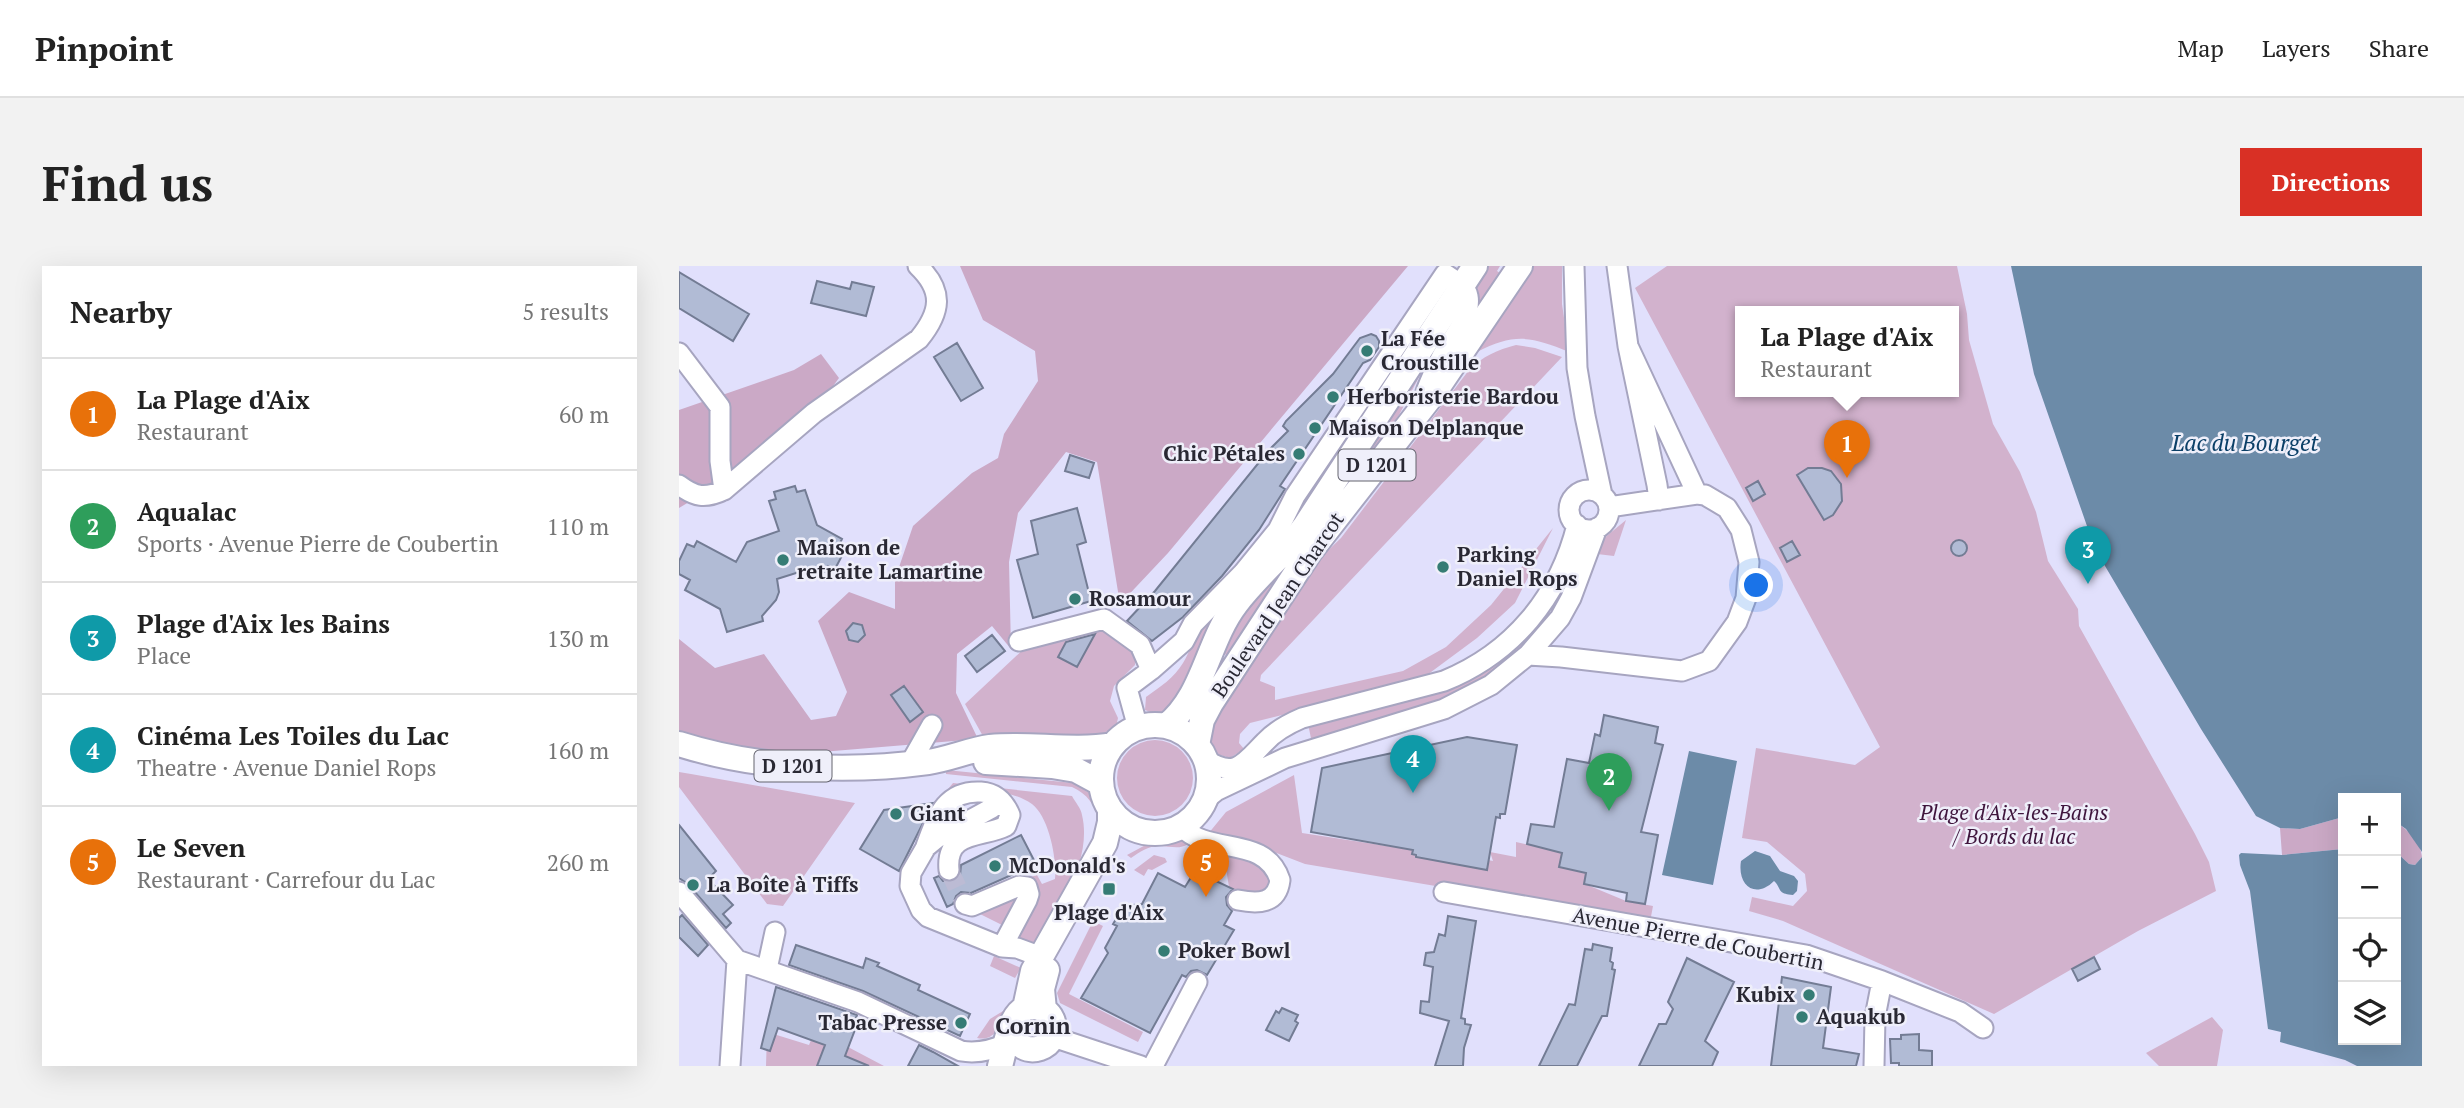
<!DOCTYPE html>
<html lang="en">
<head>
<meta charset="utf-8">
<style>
  :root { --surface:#fff; --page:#f2f2f2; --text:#222; --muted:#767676; --line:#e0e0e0; --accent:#d93025 }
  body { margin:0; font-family:"PT Serif",serif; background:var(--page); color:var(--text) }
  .controls { position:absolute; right:21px; bottom:21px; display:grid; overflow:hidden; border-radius:0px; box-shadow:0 7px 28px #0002 }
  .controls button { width:63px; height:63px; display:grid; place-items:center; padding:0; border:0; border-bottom:2px solid var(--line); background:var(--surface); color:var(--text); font:35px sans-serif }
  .you { position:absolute; left:1078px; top:320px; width:24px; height:24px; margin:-18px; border:5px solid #fff; border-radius:50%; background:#1a73e8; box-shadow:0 0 0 10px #1a73e833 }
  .badge { display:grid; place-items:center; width:46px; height:46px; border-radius:50%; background:var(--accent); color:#fff; font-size:23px; font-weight:700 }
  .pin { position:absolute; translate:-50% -58px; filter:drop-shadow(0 2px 4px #0008) }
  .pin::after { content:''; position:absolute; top:37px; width:24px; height:21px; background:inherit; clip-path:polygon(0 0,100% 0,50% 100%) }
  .popup { position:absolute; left:1056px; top:40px; width:224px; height:91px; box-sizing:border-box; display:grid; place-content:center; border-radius:0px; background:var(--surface); filter:drop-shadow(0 2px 5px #0005); font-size:23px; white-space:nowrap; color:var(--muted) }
  .popup b { font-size:26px; color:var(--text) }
  .popup::after { content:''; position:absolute; left:50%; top:100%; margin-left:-14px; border:14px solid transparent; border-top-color:var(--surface) }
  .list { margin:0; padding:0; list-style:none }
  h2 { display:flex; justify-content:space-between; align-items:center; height:91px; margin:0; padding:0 28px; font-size:30px }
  h2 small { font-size:23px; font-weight:400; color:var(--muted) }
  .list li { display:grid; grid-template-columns:46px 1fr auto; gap:21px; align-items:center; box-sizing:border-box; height:112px; padding:0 28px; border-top:2px solid var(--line) }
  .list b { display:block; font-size:26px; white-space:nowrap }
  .list p { margin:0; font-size:23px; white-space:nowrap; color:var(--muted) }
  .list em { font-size:23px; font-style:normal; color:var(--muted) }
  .icon { flex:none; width:38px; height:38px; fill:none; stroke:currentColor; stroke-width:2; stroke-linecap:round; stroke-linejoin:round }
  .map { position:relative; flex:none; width:1743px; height:800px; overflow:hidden; border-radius:0px }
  header { display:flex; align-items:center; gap:42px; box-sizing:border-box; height:98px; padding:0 35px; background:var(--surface); border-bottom:2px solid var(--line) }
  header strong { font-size:33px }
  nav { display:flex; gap:38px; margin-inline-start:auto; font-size:24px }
  .intro { display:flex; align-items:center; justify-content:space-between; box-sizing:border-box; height:168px; padding:0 42px }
  h1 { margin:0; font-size:49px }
  .button { padding:18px 32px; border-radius:0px; background:var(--accent); color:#fff; font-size:24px; font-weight:700 }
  main { display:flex; gap:42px; padding:0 42px }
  aside { flex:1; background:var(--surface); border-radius:0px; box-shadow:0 7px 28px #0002 }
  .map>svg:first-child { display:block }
  .green { fill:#d2b2cd; fill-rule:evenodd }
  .forest { fill:#cba9c6 }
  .water { fill:#6c8ba8 }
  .building { fill:#b1bbd5; stroke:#737c94; stroke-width:2 }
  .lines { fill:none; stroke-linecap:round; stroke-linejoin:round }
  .minor-tunnel { stroke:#bcbbd4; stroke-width:19; stroke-dasharray:19 10; stroke-linecap:butt }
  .minor-casing { stroke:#a7a5c0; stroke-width:23 }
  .major-casing { stroke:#a7a5c0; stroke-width:28 }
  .minor { stroke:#fff; stroke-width:19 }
  .major { stroke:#fff; stroke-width:24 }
  .poi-dot { fill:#357c74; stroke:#efeffa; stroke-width:2.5 }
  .labels { text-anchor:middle; stroke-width:5; stroke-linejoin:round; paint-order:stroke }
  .shield { fill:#efeffa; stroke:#64646f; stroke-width:2 }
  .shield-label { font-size:19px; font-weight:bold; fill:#292833 }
  .poi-label { font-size:21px; font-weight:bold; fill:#292833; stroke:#efeffa; text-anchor:start }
  .street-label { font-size:21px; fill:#292833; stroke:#efeffa }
  .park-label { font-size:21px; font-style:italic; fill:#3f153d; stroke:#efeffa }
  .water-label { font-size:23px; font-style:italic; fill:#0b3f67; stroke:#efeffa }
  .neighbourhood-label { font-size:23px; font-weight:bold; fill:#292833; stroke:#efeffa }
</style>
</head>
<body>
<header>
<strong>Pinpoint</strong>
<nav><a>Map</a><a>Layers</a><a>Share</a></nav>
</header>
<div class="intro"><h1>Find us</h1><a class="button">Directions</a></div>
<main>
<aside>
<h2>Nearby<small>5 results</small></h2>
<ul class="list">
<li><span class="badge" style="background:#e8710a">1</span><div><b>La Plage d'Aix</b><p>Restaurant</p></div><em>60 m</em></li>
<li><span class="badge" style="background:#2e9e5b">2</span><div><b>Aqualac</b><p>Sports · Avenue Pierre de Coubertin</p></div><em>110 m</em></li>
<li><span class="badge" style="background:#0f9aa8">3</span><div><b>Plage d'Aix les Bains</b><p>Place</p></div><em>130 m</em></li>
<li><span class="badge" style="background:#0f9aa8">4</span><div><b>Cinéma Les Toiles du Lac</b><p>Theatre · Avenue Daniel Rops</p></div><em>160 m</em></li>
<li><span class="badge" style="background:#e8710a">5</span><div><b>Le Seven</b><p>Restaurant · Carrefour du Lac</p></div><em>260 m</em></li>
</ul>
</aside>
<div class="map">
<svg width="1743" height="800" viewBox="0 0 1743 800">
  <rect width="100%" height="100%" fill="#e1e0fc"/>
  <!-- green -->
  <path class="green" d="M803,0H821L818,5L824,9L794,51L793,16Z
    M854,0H883V38L890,86C852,70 835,67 798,86V81Z
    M988,0H1278L1288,48L1290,74L1314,158L1341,206L1357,246L1369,295L1399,343L1400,360L1516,568L1530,596L1537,625L1459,665L1315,748L1104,655L1070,645L1073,631L1114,640L1128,625L1126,608L1088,576L1063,572L1077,482L1176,499L1201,481L956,22ZM1061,46H1275V126H1061Z
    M781,34L720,149L681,202L554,392L543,387L551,359Z
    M837,79L856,82L883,91L582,409L581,415L596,421V434L724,405L767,381L812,339L874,262L836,337L798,372L748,409L660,435L571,457L561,468L560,477L565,483L551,492L541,489L533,483L530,469L534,456L636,297L662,272L790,104C804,90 818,84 837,79Z
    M947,254L935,290L918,288L924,273Z
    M535,352L495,435L479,449L466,444L467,431C481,421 495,412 504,397C518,374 510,368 535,352Z
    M388,366H431L456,383V399L435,420L431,435L439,452L437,461L419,470L305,472L286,438L350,378Z
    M850,368L856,372L796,424L633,477L629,458L783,417L814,401L832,388Z
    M438 512a38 38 0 1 1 76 0a38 38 0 1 1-76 0Z
    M267,504L394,517L412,528L423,548L419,555C417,539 408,528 393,521L267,508Z
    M0,506L12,508L176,537L104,640L88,638L0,521Z
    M615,509L623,567L734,584V588L737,591L807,604L809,594L814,595L811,586L837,591V576L884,587L881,601L908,607L906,618L947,635L974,640L971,656L626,598L569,576L529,568L547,546Z
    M274,517L393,530C396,536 402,542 403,549C414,595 378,646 356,685L335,675L348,612L358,609L363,618L376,613C378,593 370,551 353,538C339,528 322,526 306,524C287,522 283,519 265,528Z
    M499,570L510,578C499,584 492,580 480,580C469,580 461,586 452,592L448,589L474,575Z
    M550,586C569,591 583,595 591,614L588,623L580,629L563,627L550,621L545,590Z
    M475,589L486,592L488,596L473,604L469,603L465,610L455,604Z
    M339,627L341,634L325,660L293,644Z
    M414,655L424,660L390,728L464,766L459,776L381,737L378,727Z
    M315,690L342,702L336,712L311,700Z
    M329,742C321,757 318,776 298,772L311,753Z
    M1533,751L1544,764L1538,800H1480L1467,787Z
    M88,766L130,779L134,769L169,781L205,800H87Z"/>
  <!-- forest -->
  <path class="forest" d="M281,0H729L489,287L441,338L418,196L387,186L339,247L330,296L332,383L313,360L278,388L277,427L299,473L118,488L35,477L0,469V373L36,402L85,388L132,454L157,450L168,426L139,355L170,326L216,343V313L234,260L293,207L319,192L325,168L359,115L356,85L304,54Z
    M142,88L160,112L131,151L57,208L0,242V144L115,104Z
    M1664,551V583L1603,589L1601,562L1621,563Z
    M1717,556C1729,564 1742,576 1743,591L1736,599L1730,598L1717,586Z"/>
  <!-- water -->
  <path class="water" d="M1332,0H1743V586L1727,563L1717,556V532H1664V551L1621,563L1601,562L1577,550L1522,463L1416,283L1355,108Z
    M1010,485L1058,495L1034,619L983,609Z
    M1664,583V774H1717V586L1730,598L1736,599L1743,591V800H1678L1666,794L1601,776L1602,766L1589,763L1571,625L1561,599L1560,589L1562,587L1603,589Z
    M1076,585L1091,590L1101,605L1115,610L1119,615L1118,625L1114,629C1097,628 1103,622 1095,615C1076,634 1058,619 1062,595Z"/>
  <!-- building -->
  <path class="building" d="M0,6L70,48L54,75L0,42Z
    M138,15L171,23L173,16L195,21L187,50L132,37Z
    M692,68L697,70L700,75V81L691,94L684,97L601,220L606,223L580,264L543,310L504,351L473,375L448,355L476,325L590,184L609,165L604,160L607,155L654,108L681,72Z
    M278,77L304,122L282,135L255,91Z
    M391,189L415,197L410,212L386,205Z
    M1129,202H1143L1152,205L1162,218L1163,235L1154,249L1145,254L1118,209Z
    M1079,215L1086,228L1074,235L1067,222Z
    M116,220L118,226L126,224L138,259L163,273L160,279L167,282L156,303L149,300L146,306L136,301L98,313L100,326L97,334L83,350L84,355L48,366L41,343L6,324L11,314L0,308V295L8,278L15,281L18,275L57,296L68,276L100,265L90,235L97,233L95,226Z
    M398,242L407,276L398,279L412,335L354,352L338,294L359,288L352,255Z
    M1272 282a8 8 0 1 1 16 0a8 8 0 1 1-16 0Z
    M1113,275L1121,289L1108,296L1101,282Z
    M174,357L183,359L186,369L179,376L170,374L167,365Z
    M416,368L398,401L379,391L387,376Z
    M313,369L326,385L298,406L286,390Z
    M225,420L244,446L231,456L212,429Z
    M925,449L979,461L976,477L984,479L962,566L979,569L966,638L947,635L948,627L905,618L907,607L880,601L883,587L848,578L852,558L875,561L888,493L910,497L916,468L921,470Z
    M788,471L838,479L826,548H821V552L817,551L808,604L737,591V589L733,588L734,584L632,566L643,502Z
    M254,537L220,605L181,583L205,544Z
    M0,559L37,605L29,613L54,639L44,648L52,657L47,662L9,618L0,612Z
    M342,569L357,598L292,627L282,626L277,630L274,638L268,641L255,612L260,610L264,615H275L281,610L282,599Z
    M516,605L554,623L547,631L548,639L553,645L545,659L555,664L528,709L518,704L512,705L507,711L503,709L471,767L402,732L429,687L426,682L438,660L434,658L445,640L463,638L479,607L506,621Z
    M3,649L29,679L19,690L0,671V652Z
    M769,650L797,655L782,752L786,753V758L792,759L785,782L784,800H756L770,755L741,747L742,735L750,736L754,701L745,699L747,687L755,686L760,668L766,670Z
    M914,678L933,682L931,695L934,697L933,703L936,704L928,750H923L898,800H860L890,738L896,739L906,683L913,684Z
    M117,679L184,702L187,692L200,697L198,700L241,719L239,724L291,748L281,770L184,725L110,699Z
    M1415,691L1421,703L1399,715L1393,703Z
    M1008,692L1055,716L1026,775L1039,786L1033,800H960L980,758H987L994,743L989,736Z
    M1103,711L1152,721L1144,782L1180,788L1177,800H1092Z
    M97,721L178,749L174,760L177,761L166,790L190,800H138L146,779L99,762L91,785L82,782Z
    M603,742L619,749L616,755L619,757L610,775L587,764L597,745L600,747Z
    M1240,768V784L1253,785V800H1220V797H1212L1211,773H1222V769Z
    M240,779L254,786L279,800H229Z"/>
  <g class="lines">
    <!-- minor-tunnel -->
    <path class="minor-tunnel" d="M270,604L286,638"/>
    <defs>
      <path id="minor" d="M895,0L898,102L906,150L923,229
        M938,0L949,80
        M0,87L41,141V195L45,224
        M0,219C16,231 26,233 45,224L135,147L240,73C262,46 265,25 239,0
        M890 244a20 20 0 1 1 40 0a20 20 0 1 1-40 0Z
        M980,234L978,219L949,80L1018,228
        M340,375L425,353L461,379L472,404L448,422L459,462
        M849,389L882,391L1003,405L1030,395L1058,356L1067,332L1070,296L1062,264L1048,242L1026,229L1018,228L930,241
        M472,404L505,375L514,358L564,307L599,264L616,230L766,8C775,14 787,20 789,30C793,51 772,73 763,90C757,102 751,114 747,126
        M527,494C557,513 565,497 586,476C596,465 609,458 623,452L765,415C834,387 880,331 898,259
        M231,498L253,459
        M527,533L537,525L606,492L765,443L812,419L849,389L881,352L892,332L918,262
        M313,542L258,572L247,581L232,607L231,620L242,644L249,651L323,681L338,682L357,689L364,688
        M503,561C530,590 586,568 601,614C598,638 579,638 559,634
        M247,580C258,551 266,524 302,526C317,527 325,535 331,549L327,560C304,572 266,564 270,604
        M0,626L58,694L179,736L282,785C299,788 314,784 329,777
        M765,626L1127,689L1203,715L1281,746L1304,762
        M286,638L293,640L340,620L348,621L350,628L348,634L323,681
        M88,703L96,666
        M374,771L462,800
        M51,800L58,694
        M474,800L518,716
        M1195,800L1196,751L1203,715"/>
      <path id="major" d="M422 513a54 54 0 1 1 108 0a54 54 0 1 1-108 0Z
        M487,460C525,430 528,376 557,338C578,310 605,289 626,260L796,0
        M0,478C79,503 167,507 249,496C270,493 290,484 311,481C352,477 393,486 434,479
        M518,479L523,454L532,437L630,287L757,124L841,0
        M307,496L373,500L397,504L421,517
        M346,742L354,705L426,577L431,556V545
        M365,744L363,723L368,704
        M321,800C327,781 330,738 356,741C363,742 370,746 373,753C386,781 341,799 332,764"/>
    </defs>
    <!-- minor casing -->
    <use href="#minor" class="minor-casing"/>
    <!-- major casing -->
    <use href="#major" class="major-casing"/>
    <!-- minor -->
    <use href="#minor" class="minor"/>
    <!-- major -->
    <use href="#major" class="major"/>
  </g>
  <!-- markers -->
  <g class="poi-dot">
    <circle cx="688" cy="85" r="7"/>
    <circle cx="654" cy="131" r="7"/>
    <circle cx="636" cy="162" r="7"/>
    <circle cx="620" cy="188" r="7"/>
    <circle cx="104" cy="294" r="7"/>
    <circle cx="764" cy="301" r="7"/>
    <circle cx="396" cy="333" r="7"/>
    <circle cx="217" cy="548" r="7"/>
    <circle cx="316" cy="600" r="7"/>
    <circle cx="14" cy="619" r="7"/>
    <rect x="423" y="616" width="14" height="14" rx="3.5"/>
    <circle cx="485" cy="685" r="7"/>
    <circle cx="1130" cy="729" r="7"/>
    <circle cx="1123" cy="751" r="7"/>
    <circle cx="282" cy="757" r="7"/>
  </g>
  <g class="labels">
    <!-- shield labels -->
    <g class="shield">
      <rect x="659.5" y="183.5" width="77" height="31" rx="5"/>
      <rect x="75.5" y="484.5" width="77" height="31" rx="5"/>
    </g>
    <g class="shield-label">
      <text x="698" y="206">D 1201</text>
      <text x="114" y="507">D 1201</text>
    </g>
    <!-- poi labels -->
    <g class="poi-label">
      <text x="702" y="80">La Fée<tspan x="702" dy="24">Croustille</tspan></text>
      <text x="668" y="138">Herboristerie Bardou</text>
      <text x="650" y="169">Maison Delplanque</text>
      <text x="606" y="195" text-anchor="end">Chic Pétales</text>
      <text x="118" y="289">Maison de<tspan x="118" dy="24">retraite Lamartine</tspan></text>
      <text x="778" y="296">Parking<tspan x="778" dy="24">Daniel Rops</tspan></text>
      <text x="410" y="340">Rosamour</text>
      <text x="231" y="555">Giant</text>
      <text x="330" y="607">McDonald's</text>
      <text x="28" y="626">La Boîte à Tiffs</text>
      <text x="430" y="654" text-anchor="middle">Plage d'Aix</text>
      <text x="499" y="692">Poker Bowl</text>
      <text x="1116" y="736" text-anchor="end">Kubix</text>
      <text x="1137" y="758">Aquakub</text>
      <text x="268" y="764" text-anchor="end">Tabac Presse</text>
    </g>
    <!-- street labels -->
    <g class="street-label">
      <text transform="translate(599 339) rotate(-56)" y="7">Boulevard Jean Charcot</text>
      <text transform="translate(1019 673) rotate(11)" y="7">Avenue Pierre de Coubertin</text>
    </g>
    <!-- park labels -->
    <g class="park-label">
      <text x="1335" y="554">Plage d'Aix-les-Bains<tspan x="1335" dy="24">/ Bords du lac</tspan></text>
    </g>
    <!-- water labels -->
    <g class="water-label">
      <text x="1566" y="185">Lac du Bourget</text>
    </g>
    <!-- neighbourhood labels -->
    <g class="neighbourhood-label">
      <text x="354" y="768">Cornin</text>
    </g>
  </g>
</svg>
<div class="controls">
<button>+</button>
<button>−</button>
<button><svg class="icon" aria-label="locate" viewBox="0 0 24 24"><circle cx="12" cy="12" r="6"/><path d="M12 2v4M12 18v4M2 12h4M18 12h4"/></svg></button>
<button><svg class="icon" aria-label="layers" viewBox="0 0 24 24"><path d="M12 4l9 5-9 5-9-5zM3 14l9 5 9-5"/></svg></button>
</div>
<div class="you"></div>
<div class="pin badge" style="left:1168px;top:212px;background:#e8710a">1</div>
<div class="popup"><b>La Plage d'Aix</b>Restaurant</div>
<div class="pin badge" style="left:930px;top:545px;background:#2e9e5b">2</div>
<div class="pin badge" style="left:1409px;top:318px;background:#0f9aa8">3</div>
<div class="pin badge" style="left:734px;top:527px;background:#0f9aa8">4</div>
<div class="pin badge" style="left:527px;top:631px;background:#e8710a">5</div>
</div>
</main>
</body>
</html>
